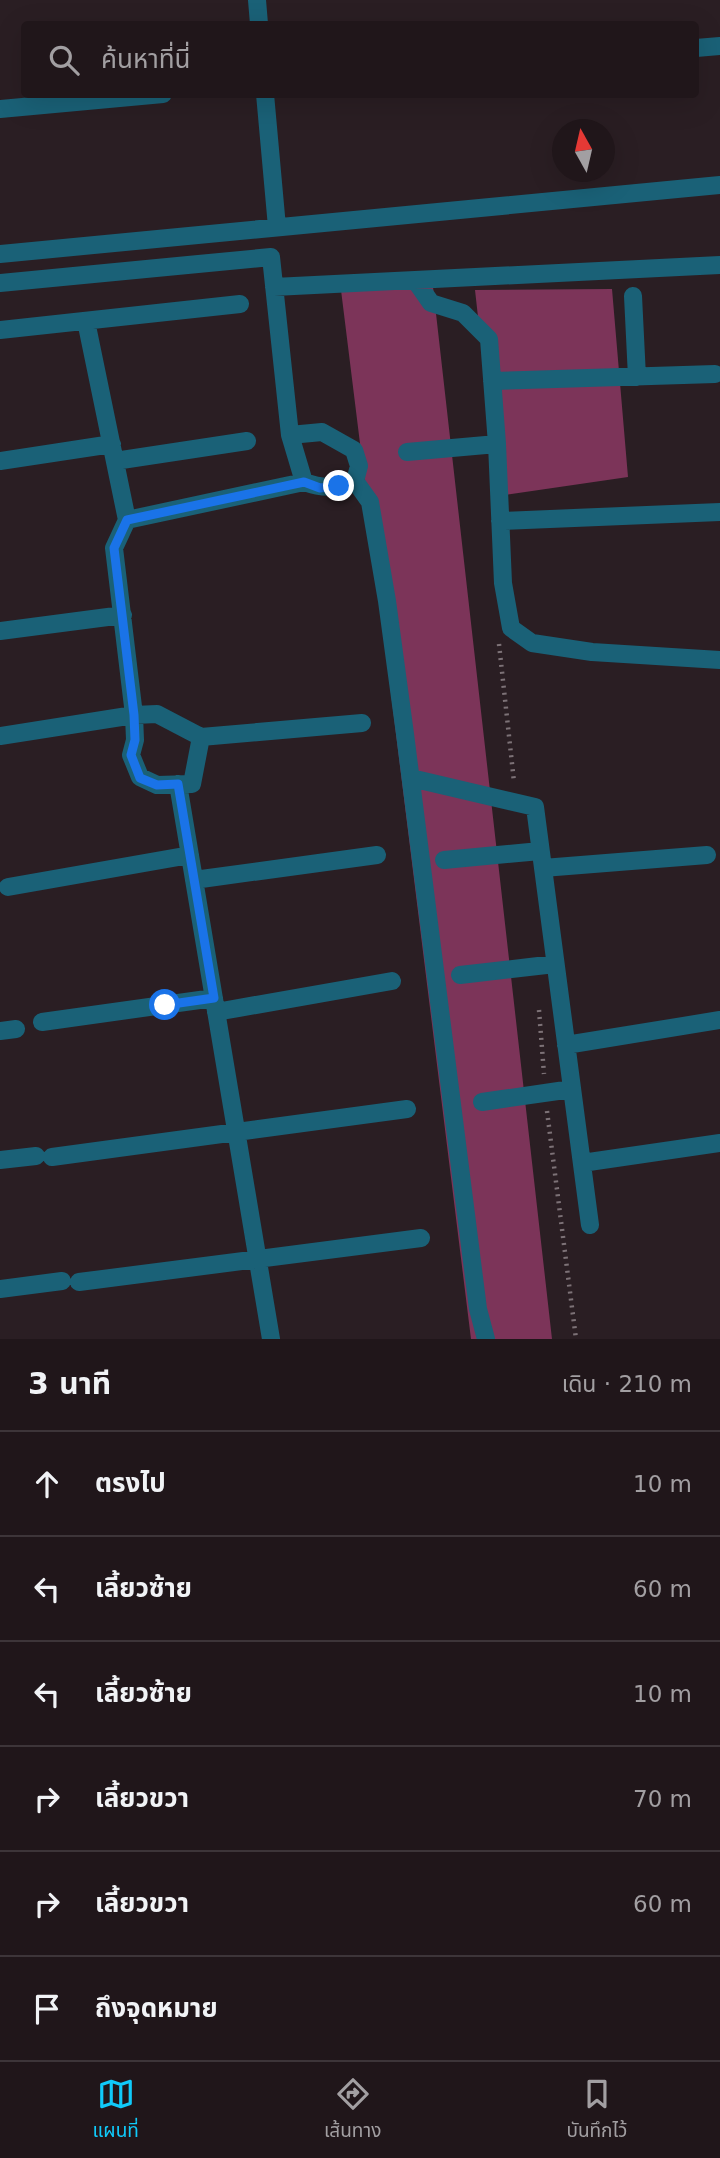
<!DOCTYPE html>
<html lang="th">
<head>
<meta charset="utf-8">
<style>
  :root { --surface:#20161a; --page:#2d2327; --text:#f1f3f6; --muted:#a29fa2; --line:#3d3539; --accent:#10cafa }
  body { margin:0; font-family:"DejaVu Sans","Noto Sans Thai",sans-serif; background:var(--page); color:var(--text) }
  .compass { position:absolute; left:552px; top:119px; width:63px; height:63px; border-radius:50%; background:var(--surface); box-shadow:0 7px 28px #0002; rotate:352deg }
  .stop { position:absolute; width:21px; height:21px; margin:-16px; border:5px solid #1a73e8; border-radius:50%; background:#fff }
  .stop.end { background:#1a73e8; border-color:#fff; box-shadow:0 2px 7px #0008 }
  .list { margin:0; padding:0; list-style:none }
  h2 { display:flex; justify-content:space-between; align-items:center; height:91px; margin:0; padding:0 28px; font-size:30px }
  h2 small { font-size:23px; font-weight:400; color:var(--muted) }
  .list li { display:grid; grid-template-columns:46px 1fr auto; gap:21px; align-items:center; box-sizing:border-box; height:105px; padding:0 28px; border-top:2px solid var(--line) }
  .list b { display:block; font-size:26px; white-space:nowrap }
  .list em { font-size:23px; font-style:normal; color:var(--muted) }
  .icon { flex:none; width:38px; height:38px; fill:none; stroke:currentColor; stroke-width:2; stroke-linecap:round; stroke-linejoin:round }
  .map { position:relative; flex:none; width:720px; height:1339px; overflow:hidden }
  .search { position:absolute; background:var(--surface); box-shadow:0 7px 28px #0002; left:21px; right:21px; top:21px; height:77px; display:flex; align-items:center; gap:18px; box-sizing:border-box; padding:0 24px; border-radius:7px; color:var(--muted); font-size:26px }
  .sheet { height:721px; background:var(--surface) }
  nav { display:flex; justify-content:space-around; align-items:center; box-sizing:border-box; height:98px; border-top:2px solid var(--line); background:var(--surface); font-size:19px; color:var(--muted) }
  nav a { display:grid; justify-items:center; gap:4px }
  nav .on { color:var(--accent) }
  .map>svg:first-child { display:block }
  .water { fill:#7c3459 }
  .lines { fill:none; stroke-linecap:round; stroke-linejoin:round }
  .path { stroke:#7d7277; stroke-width:4.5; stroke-dasharray:2 5; stroke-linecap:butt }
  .minor { stroke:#1a6177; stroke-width:18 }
  .route { stroke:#1a73e8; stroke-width:9 }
</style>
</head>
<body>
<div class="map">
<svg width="720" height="1339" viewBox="0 0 720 1339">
  <rect width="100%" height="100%" fill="#2a1e23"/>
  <!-- water -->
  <path class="water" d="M433,287L552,1339H471L341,290Z
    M612,289L628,477L498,496L475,290Z"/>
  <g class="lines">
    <!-- path -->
    <path class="path" d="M499,644L514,782
      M539,1010L544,1074
      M547,1111L576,1339"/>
    <!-- minor -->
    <path class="minor" d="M257,0L259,24
      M696,48L720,46
      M265,94L277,227
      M0,109L163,94
      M0,254L720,185
      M415,280L431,303L463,313L489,339L497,444L503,583L511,628L532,643L592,652L720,660
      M0,283L271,257L290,435L304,482C324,489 335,488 355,481L359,466L354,450L322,432L290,435
      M274,287L720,265
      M633,296L637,377
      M86,321L127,520
      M0,330L240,304
      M492,381L715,374
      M407,452L497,444
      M0,461L112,444
      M115,461L247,441
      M355,481L370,502L387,601L405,734L478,1309L486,1339
      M500,521L720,512
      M0,631L123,615
      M0,736L134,715L135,740L131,755L140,777L157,785L192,784L201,737L157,714L134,715L114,548L127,520L304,482
      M201,737L362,723
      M411,778L535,807L590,1225
      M178,784L271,1339
      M444,860L540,851
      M543,868L707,855
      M194,880L377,855
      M8,887L190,855
      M460,975L555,964
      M216,1012L392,981
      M42,1022L214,998
      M0,1031L16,1029
      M566,1045L720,1020
      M482,1102L572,1089
      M52,1157L407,1109
      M0,1160L36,1156
      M582,1163L720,1143
      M79,1282L421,1238
      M0,1289L62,1281"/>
  </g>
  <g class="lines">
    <!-- route -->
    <path class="route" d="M165,1005L214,998L178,784L157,785L140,778L131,755L135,740L134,715L114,548L127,520L304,482L320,488L339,486"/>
  </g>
</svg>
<svg class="compass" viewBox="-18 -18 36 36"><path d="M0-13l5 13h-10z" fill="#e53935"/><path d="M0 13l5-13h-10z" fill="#a29fa2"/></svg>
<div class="stop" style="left:165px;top:1005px"></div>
<div class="stop end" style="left:339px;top:486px"></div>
<div class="search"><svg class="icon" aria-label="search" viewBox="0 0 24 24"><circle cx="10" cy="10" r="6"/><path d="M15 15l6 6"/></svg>ค้นหาที่นี่</div>
</div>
<section class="sheet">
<h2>3 นาที<small>เดิน · 210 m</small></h2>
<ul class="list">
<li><svg class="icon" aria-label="ahead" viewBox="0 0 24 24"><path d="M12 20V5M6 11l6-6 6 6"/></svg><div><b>ตรงไป</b></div><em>10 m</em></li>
<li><svg class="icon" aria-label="left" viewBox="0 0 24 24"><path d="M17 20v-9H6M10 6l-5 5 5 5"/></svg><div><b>เลี้ยวซ้าย</b></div><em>60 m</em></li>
<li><svg class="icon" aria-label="left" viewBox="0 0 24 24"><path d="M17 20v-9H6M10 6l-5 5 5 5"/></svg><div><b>เลี้ยวซ้าย</b></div><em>10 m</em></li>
<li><svg class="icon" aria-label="right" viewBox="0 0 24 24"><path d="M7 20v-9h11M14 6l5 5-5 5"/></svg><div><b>เลี้ยวขวา</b></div><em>70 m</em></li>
<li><svg class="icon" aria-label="right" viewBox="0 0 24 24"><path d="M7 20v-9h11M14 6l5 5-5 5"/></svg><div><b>เลี้ยวขวา</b></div><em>60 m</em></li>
<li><svg class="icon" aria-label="arrive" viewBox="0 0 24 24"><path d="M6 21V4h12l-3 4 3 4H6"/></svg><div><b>ถึงจุดหมาย</b></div></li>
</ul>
</section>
<nav>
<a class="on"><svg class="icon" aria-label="map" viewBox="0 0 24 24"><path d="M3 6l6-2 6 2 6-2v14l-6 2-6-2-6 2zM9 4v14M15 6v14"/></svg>แผนที่</a>
<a><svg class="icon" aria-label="directions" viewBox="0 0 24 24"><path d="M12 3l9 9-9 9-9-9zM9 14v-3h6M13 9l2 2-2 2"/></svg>เส้นทาง</a>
<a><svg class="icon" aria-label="saved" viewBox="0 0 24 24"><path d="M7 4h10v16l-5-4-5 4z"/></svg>บันทึกไว้</a>
</nav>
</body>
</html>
